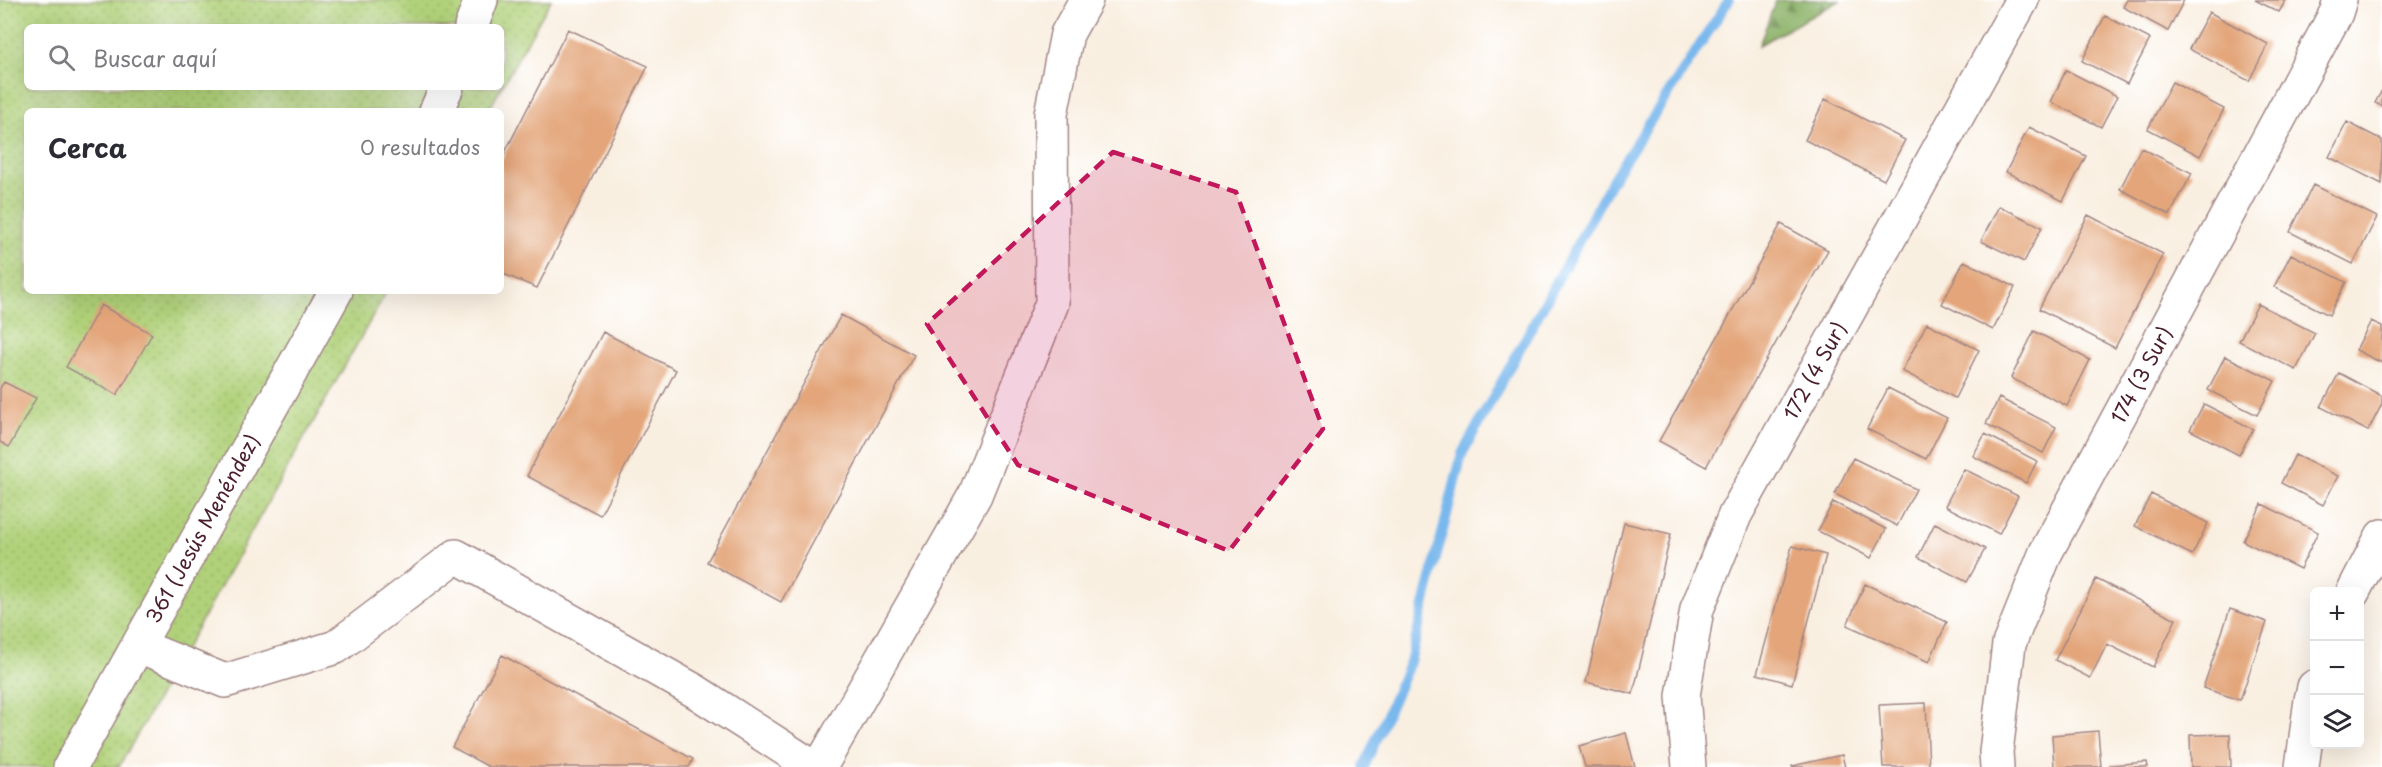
<!DOCTYPE html>
<html lang="es">
<head>
<meta charset="utf-8">
<style>
  :root { --surface:#fff; --page:#f7f7f7; --text:#2b2b33; --muted:#7c7c81; --line:#e1e1e2 }
  body { margin:0; font-family:"Playpen Sans",sans-serif; background:var(--page); color:var(--text) }
  .controls { position:absolute; right:18px; bottom:18px; display:grid; overflow:hidden; border-radius:9px; box-shadow:0 6px 24px #0002 }
  .controls button { width:54px; height:54px; display:grid; place-items:center; padding:0; border:0; border-bottom:2px solid var(--line); background:var(--surface); color:var(--text); font:30px sans-serif }
  .list { margin:0; padding:0; list-style:none }
  h2 { display:flex; justify-content:space-between; align-items:center; height:78px; margin:0; padding:0 24px; font-size:26px }
  h2 small { font-size:20px; font-weight:400; color:var(--muted) }
  .icon { flex:none; width:33px; height:33px; fill:none; stroke:currentColor; stroke-width:2; stroke-linecap:round; stroke-linejoin:round }
  .map { position:relative; flex:none; width:2382px; height:767px; overflow:hidden }
  .search { position:absolute; background:var(--surface); box-shadow:0 6px 24px #0002; left:24px; top:24px; width:480px; height:66px; display:flex; align-items:center; gap:15px; box-sizing:border-box; padding:0 21px; border-radius:9px; color:var(--muted); font-size:22px }
  .panel { position:absolute; background:var(--surface); box-shadow:0 6px 24px #0002; left:24px; top:108px; width:480px; height:186px; border-radius:9px }
  .map>svg:first-child { display:block }
  .grass { fill:url(#grass-dots); stroke:#7d7852; stroke-width:1.5; fill-rule:evenodd }
  .forest { fill:url(#forest-firs); stroke:#6b694a; stroke-width:1.5 }
  .lines { fill:none; stroke-linecap:round; stroke-linejoin:round }
  .stream { stroke:#79b8ed; stroke-width:10 }
  .building { fill:#e3a579 }
  .minor-casing { stroke:#a28786; stroke-width:36 }
  .minor { stroke:#fff; stroke-width:33 }
  .marked { fill:#c2185b; fill-opacity:0.2; stroke:#c2185b; stroke-width:4.5; stroke-dasharray:12 8; stroke-linejoin:round }
  .labels { text-anchor:middle; stroke-width:4.5; stroke-linejoin:round; paint-order:stroke }
  .street-label { font-size:20px; fill:#4a1f2b; stroke:#fff }
</style>
</head>
<body>
<div class="map">
<svg width="2382" height="767" viewBox="0 0 2382 767">
  <defs>
    <pattern id="grass-dots" width="8" height="8" patternUnits="userSpaceOnUse" patternTransform="scale(1.5)"><rect width="8" height="8" fill="#b0d179"/><path d="M2 2h.1M6 6h.1" fill="none" stroke="#99b369" stroke-width="1.8" stroke-linecap="round"/></pattern>
    <pattern id="forest-firs" width="22" height="20" patternUnits="userSpaceOnUse" patternTransform="scale(1.5)"><rect width="22" height="20" fill="#8cb369"/><path d="M5 1l3.5 6h-7zM16 11l3.5 6h-7z" fill="#749157"/></pattern>
  </defs>
  <rect width="100%" height="100%" fill="#fff"/>
  <filter id="ink" filterUnits="userSpaceOnUse"><feTurbulence type="fractalNoise" baseFrequency=".0167" numOctaves="2"/><feDisplacementMap in="SourceGraphic" scale="12" xChannelSelector="R" yChannelSelector="G"/><feConvolveMatrix kernelMatrix="1 2 1 2 8 2 1 2 1" color-interpolation-filters="sRGB"/></filter>
  <filter id="wash" filterUnits="userSpaceOnUse"><feTurbulence type="fractalNoise" baseFrequency=".008" numOctaves="4" result="noise"/><feDisplacementMap in="SourceGraphic" scale="24" xChannelSelector="R" yChannelSelector="G"/><feGaussianBlur stdDeviation="1.35" result="paint"/><feColorMatrix in="noise" values="0 0 0 0 0 0 0 0 0 0 0 0 0 0 0 0 0 1.4 0 .05"/><feComposite in="paint" operator="in"/></filter>
  <g filter="url(#wash)">
    <rect width="100%" height="100%" fill="#f9efe1"/>
    <!-- grass -->
    <path class="grass" d="M0,0H551L488,111H27V291H387L119,767H0ZM27,27H501V87H27Z"/>
    <!-- forest -->
    <path class="forest" d="M1776,0H1841L1759,45Z"/>
    <g class="lines">
      <!-- stream -->
      <path class="stream" d="M1364,767L1410,662L1462,454L1614,177L1729,0"/>
    </g>
    <g id="blocks">
      <!-- building -->
      <path class="building" d="M2127,0H2184L2168,31L2123,7Z
        M2255,0H2286L2279,12Z
        M2209,12L2268,44L2249,81L2189,49Z
        M2105,16L2150,39L2127,84L2082,61Z
        M568,29L648,66L537,288L501,273V160Z
        M2066,70L2117,96L2101,127L2051,102Z
        M2172,82L2224,109L2200,156L2148,129Z
        M2382,90V106L2375,103Z
        M1825,99L1905,140L1884,180L1805,140Z
        M2347,122L2382,140V184L2329,157Z
        M2029,127L2086,156L2063,201L2006,172Z
        M2141,148L2192,173L2170,215L2120,189Z
        M2313,185L2377,217L2353,264L2290,232Z
        M1999,206L2042,227L2024,262L1981,241Z
        M2088,215L2163,254L2115,348L2039,309Z
        M1781,224L1828,250L1706,467L1659,441Z
        M2291,254L2346,282L2329,315L2274,287Z
        M1964,261L2015,287L1993,330L1942,304Z
        M2258,304L2315,333L2296,370L2239,341Z
        M101,305L152,334L117,395L66,367Z
        M841,315L914,355L781,602L707,562Z
        M2371,321L2382,326V363L2356,350Z
        M1927,323L1979,350L1955,398L1902,371Z
        M2034,331L2090,360L2067,406L2011,378Z
        M603,332L676,370L600,515L527,476Z
        M2225,356L2275,381L2257,415L2208,390Z
        M2339,373L2382,396V404L2368,431L2321,407Z
        M4,382L36,398L9,447L0,442V388Z
        M1888,388L1947,418L1926,459L1867,429Z
        M1999,398L2056,427L2043,453L1986,424Z
        M2204,404L2253,429L2239,455L2190,430Z
        M1985,434L2037,461L2026,483L1973,456Z
        M2295,455L2338,476L2323,505L2281,483Z
        M1853,458L1916,489L1897,526L1835,494Z
        M1964,469L2018,496L1999,534L1945,506Z
        M2151,494L2208,523L2192,555L2135,526Z
        M1833,502L1886,529L1871,558L1818,531Z
        M2262,504L2318,532L2300,569L2243,541Z
        M1624,523L1671,534L1633,694L1586,682Z
        M1935,523L1985,549L1967,582L1918,557Z
        M1792,546L1826,555L1792,684L1757,674Z
        M2096,579L2176,619L2153,667L2107,644L2090,678L2055,660Z
        M1865,584L1947,622L1929,662L1847,625Z
        M2230,609L2267,622L2240,700L2203,688Z
        M502,655L693,759L689,767H489L452,747Z
        M1926,703L1929,767H1883L1879,705Z
        M2098,731L2101,767H2054L2052,735Z
        M1626,733L1635,767H1585L1579,746Z
        M2230,734L2231,767H2191L2190,735Z
        M1842,755L1845,767H1792V766Z
        M2147,762L2148,767H2110V765Z"/>
    </g>
  </g>
  <g filter="url(#ink)">
    <use href="#blocks" fill-opacity="0" stroke="#a28786" stroke-width="1.5"/>
    <g class="lines">
      <defs>
        <path id="minor" d="M471,27L481,0
          M436,111L447,87
          M2353,592L2382,536
          M139,646L225,681L336,647L456,556L695,691L813,767
          M70,767L336,291
          M820,767L975,495L1052,303L1051,114L1067,34L1086,0
          M1689,767L1683,696L1697,609L1735,515L2022,0
          M1997,767L1996,752L2009,644L2046,552L2336,13L2340,0
          M2302,767L2311,700L2314,687"/>
      </defs>
      <!-- minor casing -->
      <use href="#minor" class="minor-casing"/>
      <!-- minor -->
      <use href="#minor" class="minor"/>
    </g>
  </g>
  <!-- marked area -->
  <path class="marked" d="M1113,152L1236,192L1323,429L1229,551L1018,465L927,324Z"/>
  <g class="labels">
    <!-- street labels -->
    <g class="street-label">
      <text transform="translate(1815 371) rotate(-61)" y="7">172 (4 Sur)</text>
      <text transform="translate(2142 375) rotate(-62)" y="7">174 (3 Sur)</text>
      <text transform="translate(203 529) rotate(-61)" y="7">361 (Jesús Menéndez)</text>
    </g>
  </g>
</svg>
<div class="controls">
<button>+</button>
<button>−</button>
<button><svg class="icon" aria-label="layers" viewBox="0 0 24 24"><path d="M12 4l9 5-9 5-9-5zM3 14l9 5 9-5"/></svg></button>
</div>
<div class="search"><svg class="icon" aria-label="search" viewBox="0 0 24 24"><circle cx="10" cy="10" r="6"/><path d="M15 15l6 6"/></svg>Buscar aquí</div>
<section class="panel">
<h2>Cerca<small>0 resultados</small></h2>
<ul class="list">
</ul>
</section>
</div>
</body>
</html>
